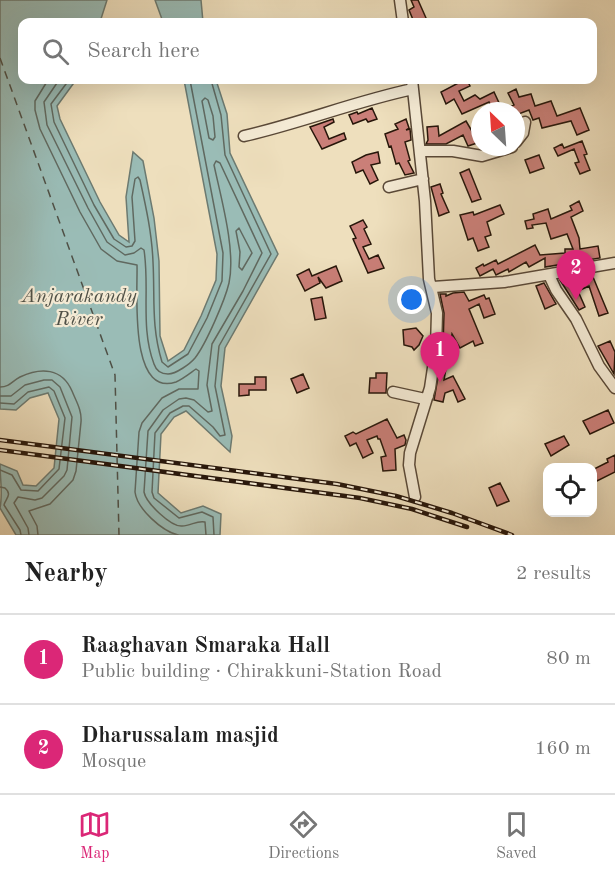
<!DOCTYPE html>
<html lang="en">
<head>
<meta charset="utf-8">
<style>
  :root { --surface:#fff; --page:#f2f2f2; --text:#222; --muted:#767676; --line:#e0e0e0; --accent:#db2777 }
  body { margin:0; font-family:"Old Standard TT",serif; background:var(--page); color:var(--text) }
  .controls { position:absolute; right:18px; bottom:18px; display:grid; overflow:hidden; border-radius:12px; box-shadow:0 6px 24px #0002 }
  .controls button { width:54px; height:54px; display:grid; place-items:center; padding:0; border:0; border-bottom:2px solid var(--line); background:var(--surface); color:var(--text); font:30px sans-serif }
  .compass { position:absolute; left:471px; top:102px; width:54px; height:54px; border-radius:50%; background:var(--surface); box-shadow:0 6px 24px #0002; rotate:335deg }
  .you { position:absolute; left:412px; top:300px; width:21px; height:21px; margin:-15px; border:4px solid #fff; border-radius:50%; background:#1a73e8; box-shadow:0 0 0 9px #1a73e833 }
  .badge { display:grid; place-items:center; width:39px; height:39px; border-radius:50%; background:var(--accent); color:#fff; font-size:20px; font-weight:700 }
  .pin { position:absolute; translate:-50% -50px; filter:drop-shadow(0 2px 3px #0008) }
  .pin::after { content:''; position:absolute; top:32px; width:21px; height:18px; background:inherit; clip-path:polygon(0 0,100% 0,50% 100%) }
  .list { margin:0; padding:0; list-style:none }
  h2 { display:flex; justify-content:space-between; align-items:center; height:78px; margin:0; padding:0 24px; font-size:26px }
  h2 small { font-size:20px; font-weight:400; color:var(--muted) }
  .list li { display:grid; grid-template-columns:39px 1fr auto; gap:18px; align-items:center; box-sizing:border-box; height:90px; padding:0 24px; border-top:2px solid var(--line) }
  .list b { display:block; font-size:22px; white-space:nowrap }
  .list p { margin:0; font-size:20px; white-space:nowrap; color:var(--muted) }
  .list em { font-size:20px; font-style:normal; color:var(--muted) }
  .icon { flex:none; width:33px; height:33px; fill:none; stroke:currentColor; stroke-width:2; stroke-linecap:round; stroke-linejoin:round }
  .map { position:relative; flex:none; width:615px; height:535px; overflow:hidden }
  .search { position:absolute; background:var(--surface); box-shadow:0 6px 24px #0002; left:18px; right:18px; top:18px; height:66px; display:flex; align-items:center; gap:15px; box-sizing:border-box; padding:0 21px; border-radius:12px; color:var(--muted); font-size:22px }
  .sheet { height:258px; background:var(--surface) }
  nav { display:flex; justify-content:space-around; align-items:center; box-sizing:border-box; height:84px; border-top:2px solid var(--line); background:var(--surface); font-size:16px; color:var(--muted) }
  nav a { display:grid; justify-items:center; gap:3px }
  nav .on { color:var(--accent) }
  .map>svg:first-child { display:block }
  .water { fill:#9abcb6; stroke:#6c7a71; stroke-width:1.5 }
  .lines { fill:none; stroke-linecap:round; stroke-linejoin:round }
  .shore { stroke:#606960; stroke-width:1.5 }
  .ferry { stroke:#4f5046; stroke-width:1.5; stroke-dasharray:8 6; stroke-linecap:butt }
  .building { fill:#ca7f78; stroke:#27160a; stroke-width:1.5 }
  .minor-casing { stroke:#594837; stroke-width:13 }
  .minor { stroke:#f4ead4; stroke-width:10 }
  .rail-casing { stroke:#27160a; stroke-width:4.5 }
  .rail { stroke:#f4ead4; stroke-width:2; stroke-dasharray:7; stroke-linecap:butt }
  .labels { text-anchor:middle; stroke-width:4.5; stroke-linejoin:round; paint-order:stroke }
  .water-label { font-size:20px; font-style:italic; fill:#4f5046; stroke:#f4ead4 }
</style>
</head>
<body>
<div class="map">
<svg width="615" height="535" viewBox="0 0 615 535">
  <rect width="100%" height="100%" fill="#eedfbd"/>
  <filter id="stains"><feTurbulence type="fractalNoise" baseFrequency=".00333" numOctaves="4"/><feColorMatrix values="0 0 0 0 .2 0 0 0 0 .09 0 0 0 0 .02 0 0 0 .5 -.17"/></filter>
  <radialGradient id="worn" r=".72"><stop offset=".6" stop-color="#630" stop-opacity="0"/><stop offset="1" stop-color="#630" stop-opacity=".3"/></radialGradient>
  <!-- water -->
  <path class="water" d="M0,0H107L100,22H22V80H76L57,106L60,119L100,202L119,235L129,242L126,197L133,152L143,161L154,218L159,261L160,336L168,361L184,350L201,316L216,280L217,254L184,80H216L227,114L230,153L278,254L225,348L221,386L232,436L230,452L186,411L174,417L161,434L158,493L181,513L203,506L221,514L220,535H16L0,508C3,493 0,479 0,464L17,471L23,485L36,486L54,468L59,419L48,393L30,398L16,410L0,409Z
    M155,0H201L203,22H163Z"/>
  <g class="lines">
    <!-- shore -->
    <path class="shore" d="M48,80L35,101V110L40,129L80,212L101,249L117,261L137,265C138,289 128,398 176,382C183,379 189,374 196,369L199,371L198,389H179L162,398L142,423L139,432L135,492C137,509 162,531 178,535
      M59,80L44,102L47,125L88,208L107,242L125,255L134,253L141,248L144,250C150,288 140,327 154,364C156,370 161,374 168,374C176,374 190,364 195,358C206,344 225,300 229,283C236,250 221,198 214,165L216,161L220,163L262,253L243,291L212,344L207,385L212,411L208,412L194,400L186,398L179,399L163,410L148,431L144,492C146,503 171,527 182,526C191,526 197,520 205,522L206,535
      M69,80L51,104L54,122L94,205L114,239L126,247L132,246L135,241L132,197L135,179L138,177L140,180C146,207 152,234 153,262C155,298 151,326 162,362L168,367L188,354L207,318L222,281L223,253L190,80
      M211,80L221,115L225,155L271,254L219,346L215,386L225,435L220,436L213,427L189,406H183L170,413L155,433L152,492L154,498L179,518L202,512L213,517L214,535
      M205,98L208,100L213,116L215,137L213,140L209,138L202,101Z
      M239,228L252,253L242,270L239,267L240,252L236,231Z
      M0,387C10,387 12,381 20,377C41,367 62,368 72,391C76,401 82,410 81,422L76,471L73,480L50,504L29,511L37,526L38,535
      M0,396H11L25,385L44,380H52L60,387L72,417L67,470L64,476L42,498L35,500L18,497L14,503L28,528L29,535
      M0,403L14,404L28,392L49,387L54,391L65,418L59,469L38,491L21,490L12,475L0,470
      M0,487L5,488C13,495 5,499 4,505L20,530L21,535"/>
    <!-- ferry -->
    <path class="ferry" d="M0,58L115,375L119,535"/>
  </g>
  <!-- building -->
  <path class="building" d="M411,0H418L426,18L414,22L409,10L414,7Z
    M464,80H467L470,86L459,91L464,101L475,95L480,99L494,92L500,105L492,109L489,102L462,114L454,99L446,104L441,92Z
    M516,89L519,97L531,94L535,106L551,101L557,116L580,108L589,130L577,135L571,121L542,128L539,118L533,120L529,110L516,115V111H501L514,105L508,93Z
    M372,108L377,119L368,122L366,119L353,124L349,115L357,112L358,114Z
    M333,119L334,122L324,127L329,139L344,133L346,139L322,149L310,127Z
    M406,119L409,128L406,130L410,129L411,140L405,142L410,160L408,161L414,173L405,175L399,163L396,164L391,146L389,147L385,134L398,129L395,124Z
    M466,121L473,133L475,132L480,142L468,146L463,135L446,144H426L428,140L427,127L438,126L439,136Z
    M582,141L587,154L584,155L590,170L580,174L575,163L579,162L574,149L558,156L554,148L562,144L564,148Z
    M378,152L380,163L371,165L378,180L370,184L363,170L356,173L352,162L366,155Z
    M539,155L544,168L530,173L525,160Z
    M469,169L481,199L472,202L460,173Z
    M440,184L443,193L441,194L449,212L439,216L431,187Z
    M579,201L583,211L571,217L579,238L580,249L598,246L600,258L545,267V258L529,267L526,262L509,272L508,269L496,275L493,269L480,276L476,268L483,264L484,266L496,260L498,264L535,245L540,255L565,253V249H573L567,234L551,239L546,223L532,225L533,228L527,229L525,221L534,219L533,214L548,209L551,219L572,210L570,206Z
    M500,205L504,214L487,222L491,235L485,237L489,247L478,251L473,238L468,240L460,215L473,212L474,215Z
    M363,220L367,227L364,229L371,244L363,247L369,259L378,255L384,268L368,273L353,239L356,238L350,226Z
    M336,266L342,281L326,288L318,277L320,283L305,291L297,275L309,269L312,276Z
    M593,277L608,313L599,316L589,286L578,291L585,307L579,310L560,280L575,278L576,282Z
    M544,283L556,304L545,309L536,286Z
    M464,292L469,301L484,295L486,299L489,298L495,314L484,318L479,304L469,309L483,343L475,346L473,341L460,348L452,334L444,380L453,376L465,399L458,402L453,390L445,393L443,402L434,400L443,348L444,313L440,294H446V296L453,293Z
    M322,297L326,318L315,320L311,299Z
    M416,328L423,336L419,345L414,350L412,347L404,345L403,330Z
    M610,341L615,352L614,374L598,346Z
    M376,373H387L386,393H369L370,378H376Z
    M303,374L309,388L297,393L291,379Z
    M255,377H266V390H249V395L239,396V384H255Z
    M608,410L614,423L590,434L583,421Z
    M387,419L397,438L404,435L406,440L405,445L395,449L396,470L383,471L381,457L386,456L380,439H378L377,436L367,440L373,453L363,458L356,443L350,446L345,436L353,432L356,434Z
    M564,436L569,445L551,456L545,444Z
    M615,455V472L597,481L592,470L608,462L607,459Z
    M500,483L509,501L497,506L489,488Z"/>
  <g class="lines">
    <defs>
      <path id="minor" d="M400,0L403,22
        M412,80L425,201L429,279L437,313L436,348L430,388L410,453L409,465L415,497
        M244,136C301,123 356,101 413,89
        M516,142L523,133L525,122
        M420,151H453L482,156L512,147
        M389,187L423,179
        M549,275L556,290L576,319L599,366L615,388
        M433,287L504,282L615,263
        M393,392L425,399L428,396"/>
    </defs>
    <!-- minor casing -->
    <use href="#minor" class="minor-casing"/>
    <!-- minor -->
    <use href="#minor" class="minor"/>
    <defs>
      <path id="rail" d="M0,440L337,484L396,496L452,513L512,535
        M0,450L360,498L412,509L467,527"/>
    </defs>
    <!-- rail casing -->
    <use href="#rail" class="rail-casing"/>
    <!-- rail -->
    <use href="#rail" class="rail"/>
  </g>
  <g class="labels">
    <!-- water labels -->
    <g class="water-label">
      <text x="79" y="302">Anjarakandy<tspan x="79" dy="23">River</tspan></text>
    </g>
  </g>
  <rect width="100%" height="100%" filter="url(#stains)"/>
  <rect width="100%" height="100%" fill="url(#worn)"/>
</svg>
<div class="controls">
<button><svg class="icon" aria-label="locate" viewBox="0 0 24 24"><circle cx="12" cy="12" r="6"/><path d="M12 2v4M12 18v4M2 12h4M18 12h4"/></svg></button>
</div>
<svg class="compass" viewBox="-18 -18 36 36"><path d="M0-13l5 13h-10z" fill="#e53935"/><path d="M0 13l5-13h-10z" fill="#767676"/></svg>
<div class="you"></div>
<div class="pin badge" style="left:440px;top:382px">1</div>
<div class="pin badge" style="left:576px;top:300px">2</div>
<div class="search"><svg class="icon" aria-label="search" viewBox="0 0 24 24"><circle cx="10" cy="10" r="6"/><path d="M15 15l6 6"/></svg>Search here</div>
</div>
<section class="sheet">
<h2>Nearby<small>2 results</small></h2>
<ul class="list">
<li><span class="badge">1</span><div><b>Raaghavan Smaraka Hall</b><p>Public building · Chirakkuni-Station Road</p></div><em>80 m</em></li>
<li><span class="badge">2</span><div><b>Dharussalam masjid</b><p>Mosque</p></div><em>160 m</em></li>
</ul>
</section>
<nav>
<a class="on"><svg class="icon" aria-label="map" viewBox="0 0 24 24"><path d="M3 6l6-2 6 2 6-2v14l-6 2-6-2-6 2zM9 4v14M15 6v14"/></svg>Map</a>
<a><svg class="icon" aria-label="directions" viewBox="0 0 24 24"><path d="M12 3l9 9-9 9-9-9zM9 14v-3h6M13 9l2 2-2 2"/></svg>Directions</a>
<a><svg class="icon" aria-label="saved" viewBox="0 0 24 24"><path d="M7 4h10v16l-5-4-5 4z"/></svg>Saved</a>
</nav>
</body>
</html>
